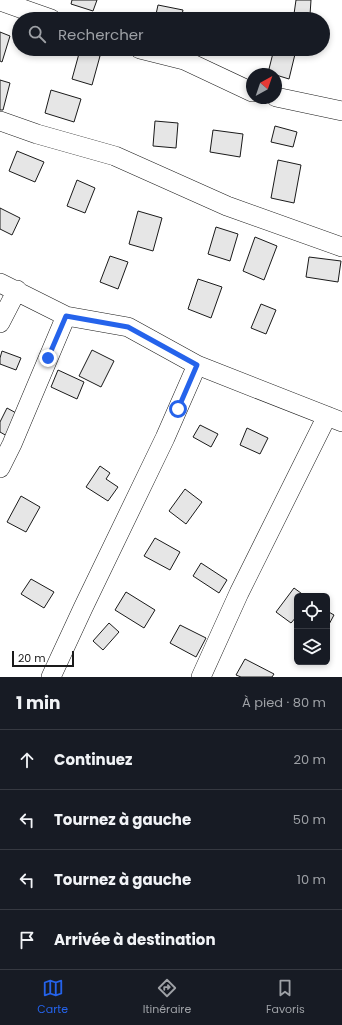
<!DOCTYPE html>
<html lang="fr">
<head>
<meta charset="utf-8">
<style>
  :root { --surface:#171b24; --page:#20242c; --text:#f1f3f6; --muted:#9ea1a6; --line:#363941; --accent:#2563eb }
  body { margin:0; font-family:Poppins,sans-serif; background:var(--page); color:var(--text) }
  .controls { position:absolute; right:12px; bottom:12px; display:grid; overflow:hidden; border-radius:6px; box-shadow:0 2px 6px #0003 }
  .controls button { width:36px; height:36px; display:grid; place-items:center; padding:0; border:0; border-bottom:1px solid var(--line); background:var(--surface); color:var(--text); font:20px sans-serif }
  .compass { position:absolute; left:246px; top:68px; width:36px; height:36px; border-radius:50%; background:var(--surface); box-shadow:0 2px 6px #0003; rotate:40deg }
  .scale { position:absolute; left:12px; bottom:10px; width:62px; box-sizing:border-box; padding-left:4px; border:2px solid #1a1a1a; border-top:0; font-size:11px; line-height:14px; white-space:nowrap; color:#1a1a1a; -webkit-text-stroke:3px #fff; paint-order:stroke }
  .stop { position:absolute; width:12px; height:12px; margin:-9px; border:3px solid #2563eb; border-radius:50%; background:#fff }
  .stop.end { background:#2563eb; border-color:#fff; box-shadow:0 1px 4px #0008 }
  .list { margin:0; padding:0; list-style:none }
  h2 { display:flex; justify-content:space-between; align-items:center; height:52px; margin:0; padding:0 16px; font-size:17px }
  h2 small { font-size:13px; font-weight:400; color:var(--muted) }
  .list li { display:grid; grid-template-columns:26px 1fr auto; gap:12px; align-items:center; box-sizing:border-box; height:60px; padding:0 16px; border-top:1px solid var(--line) }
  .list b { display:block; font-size:15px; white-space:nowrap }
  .list em { font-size:13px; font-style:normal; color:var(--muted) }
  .icon { flex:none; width:22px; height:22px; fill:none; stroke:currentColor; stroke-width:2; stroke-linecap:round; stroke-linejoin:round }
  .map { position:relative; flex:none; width:342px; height:677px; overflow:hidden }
  .search { position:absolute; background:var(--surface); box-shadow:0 2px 6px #0003; left:12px; right:12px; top:12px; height:44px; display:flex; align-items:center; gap:10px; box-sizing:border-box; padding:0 14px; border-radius:22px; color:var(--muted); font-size:15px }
  .sheet { height:292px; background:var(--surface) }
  nav { display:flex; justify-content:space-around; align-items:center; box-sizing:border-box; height:56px; border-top:1px solid var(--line); background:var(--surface); font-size:11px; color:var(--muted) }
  nav a { display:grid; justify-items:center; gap:2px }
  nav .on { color:var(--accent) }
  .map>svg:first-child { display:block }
  .building { fill:#e6e6e6; stroke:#1a1a1a }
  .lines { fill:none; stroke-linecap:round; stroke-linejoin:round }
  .minor-casing { stroke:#1a1a1a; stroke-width:20 }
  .minor { stroke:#fff; stroke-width:19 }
  .route { stroke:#2563eb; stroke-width:5 }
</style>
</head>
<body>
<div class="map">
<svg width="342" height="677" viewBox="0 0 342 677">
  <rect width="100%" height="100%" fill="#fff"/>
  <!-- building -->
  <path class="building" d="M72,0H97L93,11L71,4Z
    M296,0H311L310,15L294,14Z
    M158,5L183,10L181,19H155Z
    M0,32L10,36L2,62L0,61Z
    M274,49L296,50L289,79L276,75V74L268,73Z
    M80,50L100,56L92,85L72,79Z
    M0,80L10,83L3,110H0Z
    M51,90L81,99L74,122L45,113Z
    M155,121L178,123L176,148L153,146Z
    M275,126L297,132L293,147L271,142Z
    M213,130L243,134L240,157L210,152Z
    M17,151L44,162L35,182L9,171Z
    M278,160L301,165L294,203L271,198Z
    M77,180L95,188L85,213L67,206Z
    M0,208L20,218L12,235L0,229Z
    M138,211L162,218L153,251L129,244Z
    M216,227L238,234L230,261L208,254Z
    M255,237L277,246L264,280L243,271Z
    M110,256L128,262L118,289L100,282Z
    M309,257L341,261L338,282L306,277Z
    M198,279L222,287L211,318L188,309Z
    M261,304L276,310L266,334L251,328Z
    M92,350L114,361L101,387L79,376Z
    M2,351L21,358L16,370L0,364V358Z
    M58,370L84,382L77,399L51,387Z
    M7,408L18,414L7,436L0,432V422Z
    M200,425L218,434L211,447L193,437Z
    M247,428L268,438L260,454L240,445Z
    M100,466L110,473L106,479L118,487L108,501L86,487Z
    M185,489L202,502L186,524L169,511Z
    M21,496L40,507L26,532L7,522Z
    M155,538L180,552L170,570L144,556Z
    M201,563L227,580L219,593L193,576Z
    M31,579L54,592L44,608L21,594Z
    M294,588L305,596H297V616L291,623L276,612Z
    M126,592L155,610L144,628L115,610Z
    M327,611L334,615L327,628Z
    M109,623L119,632L103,650L93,641Z
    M180,625L206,638L196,657L170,643Z
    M245,659L274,674L272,677H241L236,675Z"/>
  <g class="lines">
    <defs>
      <path id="minor" d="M0,1L51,19
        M140,49L184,60L252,92
        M276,97L342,111
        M0,121L37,134L115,156L227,206L342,247
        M0,283L66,316L128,327L197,365L342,422
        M0,323L17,290
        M0,468L12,444L66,316
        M51,677L83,608L165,438L197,365
        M201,677L239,593L327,416"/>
    </defs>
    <!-- minor casing -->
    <use href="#minor" class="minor-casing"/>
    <!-- minor -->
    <use href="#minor" class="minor"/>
  </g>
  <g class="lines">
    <!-- route -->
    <path class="route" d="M48,358L66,316L128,327L197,365L178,409"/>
  </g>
</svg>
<div class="controls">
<button><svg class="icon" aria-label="locate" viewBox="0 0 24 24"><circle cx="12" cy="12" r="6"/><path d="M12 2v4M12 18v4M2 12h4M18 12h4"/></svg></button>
<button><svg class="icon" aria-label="layers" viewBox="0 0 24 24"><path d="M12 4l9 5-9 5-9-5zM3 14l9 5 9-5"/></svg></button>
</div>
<svg class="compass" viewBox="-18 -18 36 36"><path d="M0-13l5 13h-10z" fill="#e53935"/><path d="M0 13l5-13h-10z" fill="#9ea1a6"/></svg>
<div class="scale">20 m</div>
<div class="stop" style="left:178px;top:409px"></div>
<div class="stop end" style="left:48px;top:358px"></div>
<div class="search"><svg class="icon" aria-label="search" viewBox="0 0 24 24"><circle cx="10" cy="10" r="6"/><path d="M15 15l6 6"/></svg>Rechercher</div>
</div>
<section class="sheet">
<h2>1 min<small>À pied · 80 m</small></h2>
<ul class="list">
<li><svg class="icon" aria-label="ahead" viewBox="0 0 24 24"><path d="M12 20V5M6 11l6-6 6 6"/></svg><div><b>Continuez</b></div><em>20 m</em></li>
<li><svg class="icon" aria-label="left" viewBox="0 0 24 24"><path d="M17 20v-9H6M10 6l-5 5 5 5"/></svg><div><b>Tournez à gauche</b></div><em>50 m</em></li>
<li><svg class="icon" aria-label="left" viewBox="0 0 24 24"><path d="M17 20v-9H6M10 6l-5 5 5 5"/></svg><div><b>Tournez à gauche</b></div><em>10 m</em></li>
<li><svg class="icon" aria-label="arrive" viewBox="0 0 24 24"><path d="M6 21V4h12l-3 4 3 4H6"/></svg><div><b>Arrivée à destination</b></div></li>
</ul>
</section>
<nav>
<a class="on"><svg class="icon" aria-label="map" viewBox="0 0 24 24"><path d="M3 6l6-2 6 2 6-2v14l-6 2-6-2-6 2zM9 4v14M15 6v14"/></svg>Carte</a>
<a><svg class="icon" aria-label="directions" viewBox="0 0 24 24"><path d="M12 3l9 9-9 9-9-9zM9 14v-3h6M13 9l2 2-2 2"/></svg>Itinéraire</a>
<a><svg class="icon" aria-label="saved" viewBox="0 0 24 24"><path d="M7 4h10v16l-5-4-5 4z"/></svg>Favoris</a>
</nav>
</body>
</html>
